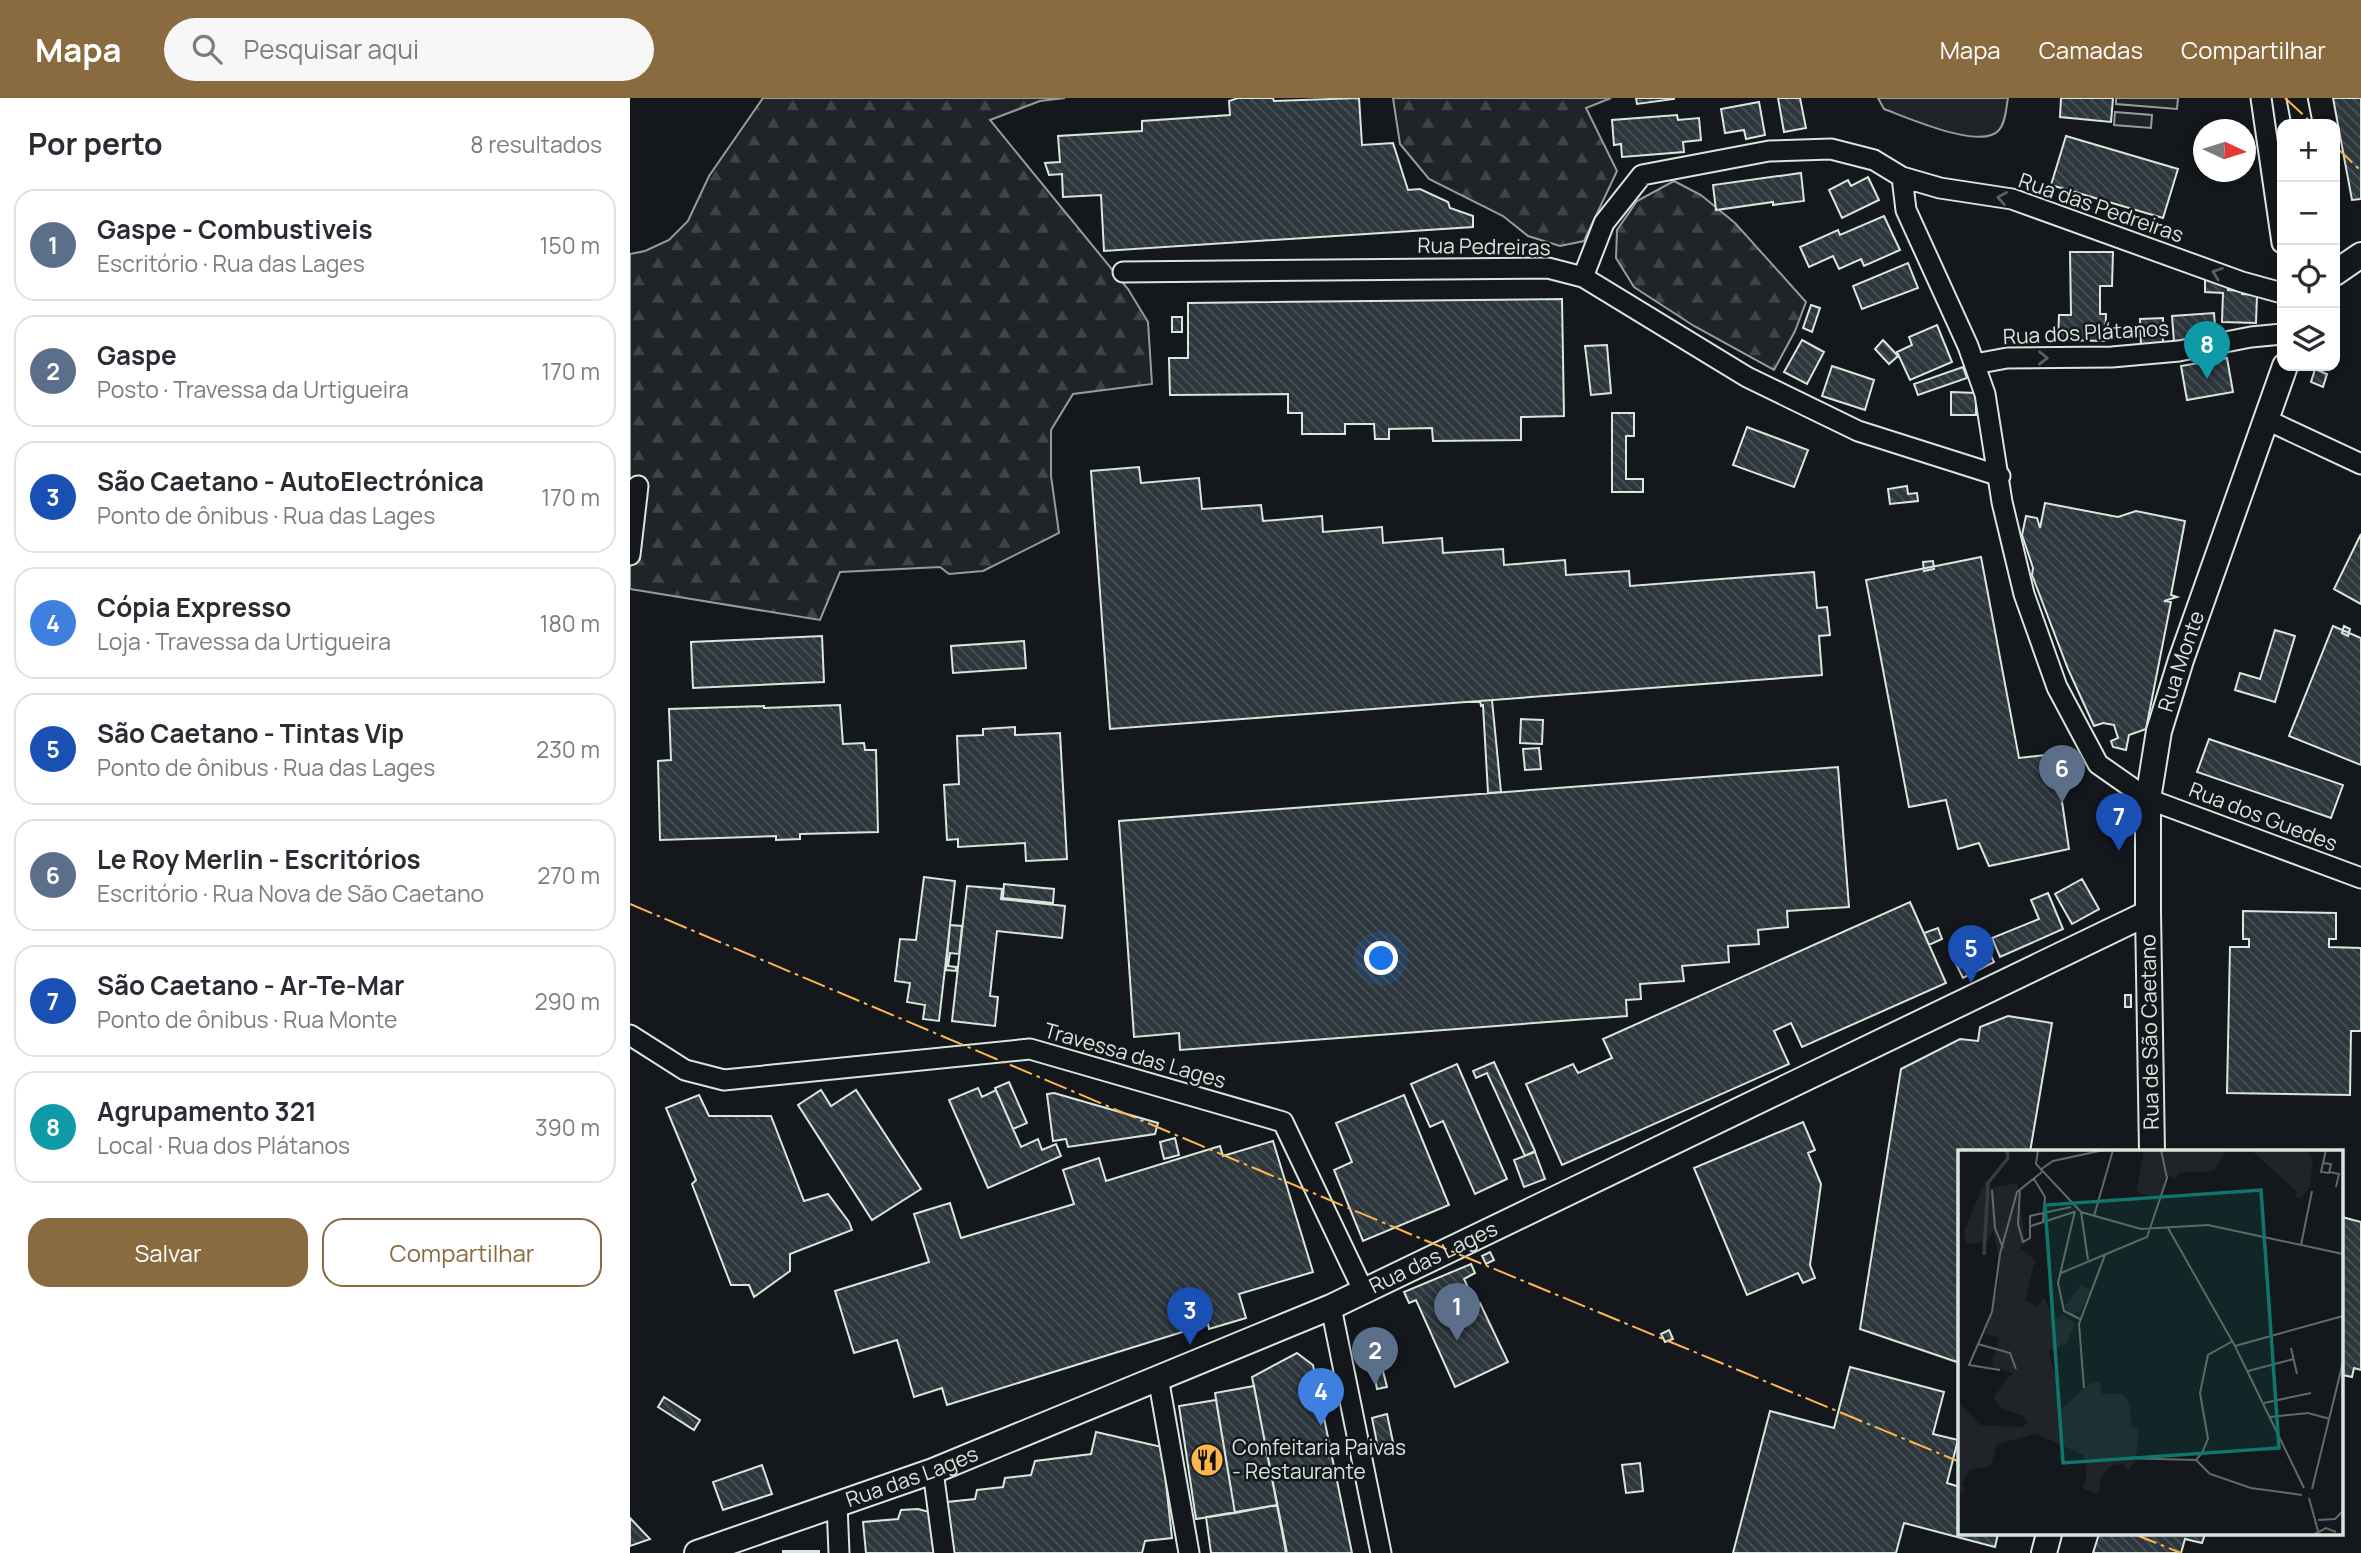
<!DOCTYPE html>
<html lang="pt">
<head>
<meta charset="utf-8">
<style>
  :root { --surface:#fff; --page:#f7f7f7; --text:#2b2b33; --muted:#7c7c81; --line:#e1e1e2; --accent:#8a6a3f }
  body { margin:0; font-family:Manrope,sans-serif; background:var(--page); color:var(--text) }
  .controls { position:absolute; right:21px; top:21px; display:grid; overflow:hidden; border-radius:14px; box-shadow:0 4px 10px #0003 }
  .controls button { width:63px; height:63px; display:grid; place-items:center; padding:0; border:0; border-bottom:2px solid var(--line); background:var(--surface); color:var(--text); font:35px sans-serif }
  .compass { position:absolute; left:1563px; top:21px; width:63px; height:63px; border-radius:50%; background:var(--surface); box-shadow:0 4px 10px #0003; rotate:94deg }
  .you { position:absolute; left:752px; top:861px; width:24px; height:24px; margin:-18px; border:5px solid #fff; border-radius:50%; background:#1a73e8; box-shadow:0 0 0 10px #1a73e833 }
  .badge { display:grid; place-items:center; width:46px; height:46px; border-radius:50%; background:var(--accent); color:#fff; font-size:23px; font-weight:700 }
  .pin { position:absolute; translate:-50% -58px; filter:drop-shadow(0 2px 4px #0008) }
  .pin::after { content:''; position:absolute; top:37px; width:24px; height:21px; background:inherit; clip-path:polygon(0 0,100% 0,50% 100%) }
  .list { margin:0; padding:0; list-style:none }
  h2 { display:flex; justify-content:space-between; align-items:center; height:91px; margin:0; padding:0 28px; font-size:30px }
  h2 small { font-size:23px; font-weight:400; color:var(--muted) }
  .list li { display:grid; grid-template-columns:46px 1fr auto; gap:21px; align-items:center; box-sizing:border-box; height:112px; margin:0 14px 14px; padding:0 14px; border:2px solid var(--line); border-radius:21px }
  .list b { display:block; font-size:26px; white-space:nowrap }
  .list p { margin:0; font-size:23px; white-space:nowrap; color:var(--muted) }
  .list em { font-size:23px; font-style:normal; color:var(--muted) }
  .actions { display:flex; gap:14px; padding:21px 28px }
  .actions a { flex:1; padding:16px 0; border:2px solid var(--accent); border-radius:21px; text-align:center; font-size:24px; color:var(--accent) }
  .actions .main { background:var(--accent); color:#fff }
  .icon { flex:none; width:38px; height:38px; fill:none; stroke:currentColor; stroke-width:2; stroke-linecap:round; stroke-linejoin:round }
  .map { position:relative; flex:none; width:1731px; height:1455px; overflow:hidden }
  header { display:flex; align-items:center; gap:42px; box-sizing:border-box; height:98px; padding:0 35px; background:var(--accent); color:#fff }
  header strong { font-size:33px }
  nav { display:flex; gap:38px; margin-inline-start:auto; font-size:24px }
  .search { width:490px; height:63px; background:var(--page); display:flex; align-items:center; gap:18px; box-sizing:border-box; padding:0 24px; border-radius:38px; color:var(--muted); font-size:26px }
  main { display:flex }
  aside { flex:1; background:var(--surface) }
  .map>svg:first-child { display:block }
  .green { fill:#202428; stroke:#939e99; stroke-width:2 }
  .forest { fill:url(#forest-firs); stroke:#939e99; stroke-width:2 }
  .building { fill:url(#building-back-hatch); stroke:#d8e6dc; stroke-width:2 }
  .lines { fill:none; stroke-linecap:round; stroke-linejoin:round }
  .minor-casing { stroke:#d8e6dc; stroke-width:23 }
  .major-casing { stroke:#d8e6dc; stroke-width:28 }
  .minor { stroke:#14181c; stroke-width:19 }
  .major { stroke:#14181c; stroke-width:24 }
  .power { stroke:#ffb74d; stroke-width:2; stroke-dasharray:24 5 3.5 5; stroke-linecap:butt }
  .oneway { stroke:#59605f }
  .labels { text-anchor:middle; stroke-width:5; stroke-linejoin:round; paint-order:stroke }
  .street-label { font-size:21px; fill:#d8e6dc; stroke:#14181c }
  .poi-label { font-size:21px; fill:#d8e6dc; stroke:#14181c; text-anchor:start }
  .inset-river { fill:none; stroke:#363b3e; stroke-width:3.5 }
  .inset-road { fill:none; stroke:#626a69; stroke-width:2 }
  .view { fill:#0f766e; fill-opacity:0.15; stroke:#0f766e; stroke-width:3.5 }
  .inset-edge { fill:none; stroke:#d8e6dc; stroke-width:3.5 }
</style>
</head>
<body>
<header>
<strong>Mapa</strong>
<div class="search"><svg class="icon" aria-label="search" viewBox="0 0 24 24"><circle cx="10" cy="10" r="6"/><path d="M15 15l6 6"/></svg>Pesquisar aqui</div>
<nav><a>Mapa</a><a>Camadas</a><a>Compartilhar</a></nav>
</header>
<main>
<aside>
<h2>Por perto<small>8 resultados</small></h2>
<ul class="list">
<li><span class="badge" style="background:#5c6f8a">1</span><div><b>Gaspe - Combustiveis</b><p>Escritório · Rua das Lages</p></div><em>150 m</em></li>
<li><span class="badge" style="background:#5c6f8a">2</span><div><b>Gaspe</b><p>Posto · Travessa da Urtigueira</p></div><em>170 m</em></li>
<li><span class="badge" style="background:#1a4fb4">3</span><div><b>São Caetano - AutoElectrónica</b><p>Ponto de ônibus · Rua das Lages</p></div><em>170 m</em></li>
<li><span class="badge" style="background:#3f7fe0">4</span><div><b>Cópia Expresso</b><p>Loja · Travessa da Urtigueira</p></div><em>180 m</em></li>
<li><span class="badge" style="background:#1a4fb4">5</span><div><b>São Caetano - Tintas Vip</b><p>Ponto de ônibus · Rua das Lages</p></div><em>230 m</em></li>
<li><span class="badge" style="background:#5c6f8a">6</span><div><b>Le Roy Merlin - Escritórios</b><p>Escritório · Rua Nova de São Caetano</p></div><em>270 m</em></li>
<li><span class="badge" style="background:#1a4fb4">7</span><div><b>São Caetano - Ar-Te-Mar</b><p>Ponto de ônibus · Rua Monte</p></div><em>290 m</em></li>
<li><span class="badge" style="background:#0f9aa8">8</span><div><b>Agrupamento 321</b><p>Local · Rua dos Plátanos</p></div><em>390 m</em></li>
</ul>
<div class="actions"><a class="main">Salvar</a><a>Compartilhar</a></div>
</aside>
<div class="map">
<svg width="1731" height="1455" viewBox="0 0 1731 1455">
  <defs>
    <pattern id="forest-firs" width="22" height="20" patternUnits="userSpaceOnUse" patternTransform="scale(1.75)"><rect width="22" height="20" fill="#202428"/><path d="M5 1l3.5 6h-7zM16 11l3.5 6h-7z" fill="#404447"/></pattern>
    <pattern id="building-back-hatch" width="6" height="6" patternUnits="userSpaceOnUse" patternTransform="scale(1.75)"><rect width="6" height="6" fill="#2c363c"/><path d="M-1 5l2 2M0 0l6 6M5-1l2 2" fill="none" stroke="#4a5358"/></pattern>
  </defs>
  <rect width="100%" height="100%" fill="#14181c"/>
  <!-- green -->
  <path class="green" d="M1248,0H1378C1376,10 1376,24 1369,32C1352,53 1276,19 1254,11Z
    M1486,0H1548L1547,11L1486,6Z
    M1485,14L1522,17L1521,30L1484,27Z"/>
  <!-- forest -->
  <path class="forest" d="M133,0H435L410,3L360,22L498,191L518,224L522,286L443,296L421,332V378L429,435L353,473L319,476L310,469L210,474L190,522L0,491V156L15,153L39,142L58,123L79,78Z
    M763,0H981L956,10L987,73L954,143L930,148L898,138L873,118L799,81L770,46Z
    M1044,83L1071,97L1105,125L1176,204L1165,233L1144,272L1064,228L1004,189L986,160L987,132L1007,103Z"/>
  <!-- building -->
  <path class="building" d="M608,0H643L644,3L729,0L732,47L763,45L778,92L790,91L818,104L820,110L843,118V129L474,153L471,97L433,99L432,76L419,77L415,65L430,64L428,38L512,33V23L600,17L599,3Z
    M1006,0H1044V1L1007,6Z
    M1148,0H1170L1176,30L1154,34Z
    M1431,0H1483L1481,24L1430,19Z
    M1703,0H1731V101L1722,102Z
    M1129,4L1135,37L1116,41L1114,32L1095,35L1091,11Z
    M1047,17L1048,22L1069,20L1071,42L1053,44L1054,54L992,59L991,46L984,47L982,22Z
    M1436,38L1548,71L1533,120L1421,87Z
    M1171,75L1174,103L1143,107V104L1086,112L1083,87Z
    M1238,79L1249,102L1212,120L1199,92L1218,82L1221,88Z
    M1254,118L1270,152L1234,168L1231,161L1209,171L1203,158L1179,169L1170,149L1208,132L1210,137Z
    M1440,154H1483L1482,188H1470V216H1476L1475,243L1428,242L1429,217H1441Z
    M1278,165L1288,190L1232,211L1223,188Z
    M1575,182L1598,184V192L1612,193V196L1627,197L1626,225L1592,224L1593,195L1575,194Z
    M932,201L934,318L891,319V342L803,343L802,330L759,331V341H745L744,326H715V336H672V315H658V296L540,297L539,260H558V205Z
    M1181,207L1190,210L1182,234L1173,230Z
    M1584,215L1586,241L1544,244L1542,218Z
    M542,219H552V234H542Z
    M1533,220V247L1511,248L1510,221Z
    M1307,227L1322,264L1280,282L1267,254L1282,247L1279,239Z
    M1172,242L1194,254L1177,286L1154,274Z
    M1253,242L1268,258L1259,266L1245,251Z
    M977,247L981,295L961,297L955,248Z
    M1597,260L1603,294L1557,302L1551,268Z
    M1202,268L1244,282L1235,312L1192,298Z
    M1333,269L1337,280L1288,297L1284,286Z
    M1685,271L1697,276L1693,289L1681,284Z
    M1321,294L1346,295V317H1321Z
    M982,315H1004V338H996V381H1013V394H982Z
    M1117,329L1178,352L1164,389L1103,367Z
    M509,369L511,385L569,380L572,411L631,407L633,423L692,418L693,434L752,429L753,445L812,440L813,455L873,451L874,467L935,462L936,477L999,473L1000,488L1184,474L1187,510L1197,509L1200,537L1189,538L1192,577L480,631L461,373Z
    M1277,388L1278,396L1287,395L1288,403L1260,406L1258,391Z
    M1415,405L1488,419L1506,413L1555,423L1541,497L1547,499L1534,503L1541,504L1516,631L1499,637L1496,652L1483,649L1481,643L1488,640L1484,627L1473,625L1464,628L1438,571L1402,477L1403,470L1392,437L1396,418L1407,420L1410,430Z
    M1731,436V506L1704,491Z
    M1351,459L1389,660L1425,656L1439,751L1359,768L1349,745L1328,751L1316,702L1279,709L1236,482Z
    M1303,463L1304,471L1294,473L1293,464Z
    M1703,528L1731,540V667L1659,638Z
    M1714,528L1720,531L1718,538L1712,535Z
    M1645,532L1665,538L1645,604L1605,592L1610,575L1630,581Z
    M192,538L194,584L63,590L61,544Z
    M394,543L396,570L323,575L321,548Z
    M862,602L871,694L858,695L853,607L851,608L850,603Z
    M210,607L213,646L234,645L235,652H246L248,734L170,736V741L146,742V738L30,742L28,663L41,662L39,611L134,608V610Z
    M891,621L913,622L912,646L890,645Z
    M385,629V637L430,635L437,761L396,763L395,745L328,749V741L317,742L314,687L329,686L327,638L353,637V631Z
    M1579,641L1713,687L1701,720L1567,674Z
    M909,650L911,671L895,672L893,651Z
    M1208,669L1219,809L1157,813L1158,829L1128,832L1129,846L1098,848L1099,864L1052,868L1054,883L1010,886L1011,901L996,902L997,918L550,952L549,935L504,939L489,723Z
    M294,779L325,783L309,923L293,921L295,907L277,904L280,885L265,883L270,841L286,842Z
    M1452,781L1469,811L1442,826L1425,796Z
    M374,786L424,791L423,805L373,800Z
    M337,788L372,791L371,801L435,808L432,840L367,833L360,898L368,899L365,928L322,923Z
    M1418,795L1433,831L1370,859L1362,840L1409,821L1401,802Z
    M1280,804L1316,885L1172,949L1161,925L1144,933L1159,966L932,1067L896,986L943,966L948,975L982,960L973,941Z
    M1613,813L1706,815V841H1699V849L1731,850V933H1721L1720,997L1597,995L1600,849H1619V841H1613Z
    M320,827L332,828L329,856L320,855L318,868L326,869V873L316,872Z
    M1308,830L1312,841L1299,847L1294,835Z
    M1352,840L1364,864L1333,880L1321,856Z
    M1495,897H1501V909H1495Z
    M1378,918L1422,925L1400,1054H1330V1265L1230,1231L1271,971L1330,941L1348,943L1350,929Z
    M864,964L905,1053L895,1058L857,975L846,980L843,973Z
    M827,966L877,1081L845,1096L813,1023L800,1029L781,986Z
    M379,984L397,1025L383,1031L365,990Z
    M348,990L352,999L366,992L391,1049L408,1041L412,1052L426,1046L431,1058L358,1090L319,1002Z
    M191,992L201,1008L226,992L291,1091L242,1122L168,1007Z
    M424,995L528,1025L525,1036L438,1049L436,1041L423,1043L417,996Z
    M69,997L79,1018H141L174,1103L198,1096L219,1124L222,1132L160,1156V1173L124,1199L119,1187H101L62,1086L66,1082L36,1010Z
    M774,997L819,1107L733,1143L704,1072L722,1064L706,1025Z
    M1173,1024L1185,1052L1178,1055L1191,1086L1180,1167L1185,1180L1173,1185L1168,1175L1117,1197L1064,1070Z
    M545,1040L549,1057L534,1061L530,1044Z
    M643,1043L683,1174L609,1196L616,1220L579,1231L578,1226L317,1307L312,1290L284,1299L267,1242L224,1255L205,1193L299,1164L284,1116L320,1105L331,1140L444,1106L433,1072L469,1060L476,1083L590,1048L593,1058Z
    M905,1054L915,1081L894,1089L884,1062Z
    M1712,1119L1731,1124V1272L1724,1270L1722,1279L1712,1277Z
    M860,1154L864,1162L856,1166L852,1158Z
    M841,1166L845,1175L834,1181L846,1207L850,1205L878,1264L825,1289L786,1202L779,1205L774,1194Z
    M1039,1232L1043,1241L1035,1244L1031,1236Z
    M667,1255L683,1267L722,1455H657L622,1279Z
    M752,1269L757,1289L747,1291L743,1271Z
    M1220,1269L1314,1294L1303,1336L1328,1342L1317,1385L1330,1389V1436H1368L1365,1449L1274,1425L1266,1455H1103L1140,1313L1204,1330Z
    M624,1288L647,1407L605,1415L585,1295Z
    M34,1299L70,1322L64,1332L28,1309Z
    M586,1302L605,1415L566,1421L549,1308Z
    M757,1316L764,1349L749,1355L742,1320Z
    M466,1334L532,1349L542,1440L515,1443L512,1455H322L317,1404L345,1401L347,1392L373,1389L375,1380L401,1377L405,1363L461,1356Z
    M1010,1365L1013,1393L996,1395L992,1367Z
    M132,1367L142,1396L93,1412L83,1384Z
    M647,1407L656,1455H581L576,1419Z
    M288,1411L303,1415L305,1455H236L233,1424L268,1421L271,1412Z
    M0,1420L20,1441L0,1448Z
    M1469,1436H1575L1572,1445L1555,1441L1551,1455H1463Z
    M153,1453H189V1455H153Z"/>
  <g class="lines">
    <defs>
      <path id="minor" d="M1631,0L1652,145
        M1667,0L1672,26
        M1272,79L1276,112L1338,248L1355,296L1372,404L1394,496L1427,589L1468,666L1518,701L1731,780
        M493,174L918,170L953,179L1117,279L1228,333L1370,378
        M953,179L974,125L1012,77L1139,53L1201,51L1244,62L1272,79L1310,90L1382,101L1612,184L1652,195
        M1345,266L1377,260L1482,259L1549,253L1621,239L1652,236
        M1637,322L1731,366
        M0,457L8,388
        M0,937L55,972L94,982L400,951L653,1024L734,1194
        M701,1209L751,1455
        M528,1279L559,1455
        M303,1373L314,1455
        M207,1406L209,1455"/>
      <g id="major">
        <path d="M1705,175L1731,157"/>
        <path id="s1" d="M1522,1054L1518,815V701L1529,633L1551,562L1655,268"/>
        <path id="s2" d="M67,1455L303,1373L701,1209L1518,815"/>
        <path d="M1414,1455L1419,1436"/>
      </g>
    </defs>
    <!-- minor casing -->
    <use href="#minor" class="minor-casing"/>
    <!-- major casing -->
    <use href="#major" class="major-casing"/>
    <!-- minor -->
    <use href="#minor" class="minor"/>
    <!-- major -->
    <use href="#major" class="major"/>
    <!-- power -->
    <path class="power" d="M1655,0L1683,26
      M1705,48L1731,73
      M0,806L780,1136L1330,1364
      M1504,1436L1551,1455"/>
  </g>
  <!-- one-way arrows -->
  <defs><path id="oneway-chevron" d="M-2-3.5L2.5 0L-2 3.5" fill="none" stroke-width="1.6" stroke-linecap="round" stroke-linejoin="round" transform="scale(1.75)"/></defs>
  <g class="oneway">
    <use href="#oneway-chevron" transform="translate(1372 100) rotate(-170)"/>
    <use href="#oneway-chevron" transform="translate(1587 175) rotate(-160)"/>
    <use href="#oneway-chevron" transform="translate(1413 260)"/>
  </g>
  <!-- icons -->
  <defs>
    <symbol id="restaurant-disc" viewBox="-11 -11 22 22"><circle r="9.5" fill="#ffb74d" stroke="#14181c"/><path d="M-5-6h1v4h1v-4h1v4h1v-4h1v5L-1.5 .5V6h-2V.5L-5-1ZM5-6V6H3V1.5H1.5Q1.5-4 5-6Z" fill="#111"/></symbol>
  </defs>
  <g fill-rule="evenodd">
    <use href="#restaurant-disc" x="558" y="1343" width="38" height="38"/>
  </g>
  <g class="labels">
    <!-- street labels -->
    <g class="street-label">
      <text transform="translate(1471 110) rotate(19)" y="7">Rua das Pedreiras</text>
      <text transform="translate(854 149) rotate(1)" y="7">Rua Pedreiras</text>
      <text transform="translate(1456 235) rotate(-3)" y="7">Rua dos Plátanos</text>
      <text dy="7" stroke="none"><textPath href="#s1" startOffset="495">Rua Monte</textPath></text>
      <text transform="translate(1633 719) rotate(21)" y="7">Rua dos Guedes</text>
      <text transform="translate(1520 934) rotate(-91)" y="7">Rua de São Caetano</text>
      <text transform="translate(505 958) rotate(16)" y="7">Travessa das Lages</text>
      <text dy="7" stroke="none"><textPath href="#s2" startOffset="794">Rua das Lages</textPath></text>
      <text dy="7" stroke="none"><textPath href="#s2" startOffset="228">Rua das Lages</textPath></text>
    </g>
    <!-- poi labels -->
    <g class="poi-label">
      <text x="602" y="1357">Confeitaria Paivas<tspan x="602" dy="24">- Restaurante</tspan></text>
    </g>
  </g>
  <!-- overview -->
  <g transform="translate(1328 1052)">
    <rect width="385" height="385" fill="#14181c"/>
    <path d="M186,0H269L256,21L220,23L219,28L208,25L201,48L178,42ZM293,0H348L355,9L352,37L343,48L338,47L339,42ZM62,98L77,110L67,150L80,157L86,147L96,170L105,165L117,173L109,193L91,201L104,258L133,233L142,232L144,244H165L172,255L173,276L181,279L178,310L170,321L166,314L152,316L143,328L140,345L125,338L129,324L126,305L78,284L39,294L33,316L11,320L3,335L7,339L0,347V252L22,275L65,277L69,273L66,266L45,259L35,248L54,223L37,218L34,210L41,188L27,184L40,136L42,104L56,106ZM123,136L133,140L123,161L114,164L106,156Z" fill="#202428"/>
    <path d="M27,32L33,38L59,33L67,91L56,106L40,103L35,81L29,92L8,94L6,81Z" fill="#202428"/>
    <path class="inset-river" d="M26,105L30,33L50,8L49,0"/>
    <path class="inset-road" d="M80,0L78,14L123,62L183,79L250,75L385,104M365,13L373,14L371,23L363,22L365,13L368,0M82,20L95,11L146,0M372,22L381,24L378,37M76,29L87,47L85,71M62,39L60,74L65,92L72,88V66L113,57M34,40L37,78L45,98M117,61L100,133L106,161L122,169M123,62L130,110M136,66L155,0M73,76L116,62M210,78L277,196L346,338M343,95L354,41M103,123L189,87L209,28L203,0M20,194L52,203L58,219M277,196L385,166M333,198L339,224M42,220L11,215L34,162L42,104L59,42L84,22M290,221L336,209M126,238L121,174L147,105M306,253L353,243M312,267L350,263L372,269M163,308L238,310L244,303L250,289L242,243L250,205L275,191M238,310L252,324L293,338L344,345M354,339L385,212M351,348L360,381M360,370L377,369L385,361M355,385L368,378L378,382"/>
    <path class="view" d="M303,40L321,298L105,313L87,55Z"/>
    <rect width="385" height="385" class="inset-edge"/>
  </g>
</svg>
<div class="controls">
<button>+</button>
<button>−</button>
<button><svg class="icon" aria-label="locate" viewBox="0 0 24 24"><circle cx="12" cy="12" r="6"/><path d="M12 2v4M12 18v4M2 12h4M18 12h4"/></svg></button>
<button><svg class="icon" aria-label="layers" viewBox="0 0 24 24"><path d="M12 4l9 5-9 5-9-5zM3 14l9 5 9-5"/></svg></button>
</div>
<svg class="compass" viewBox="-18 -18 36 36"><path d="M0-13l5 13h-10z" fill="#e53935"/><path d="M0 13l5-13h-10z" fill="#7c7c81"/></svg>
<div class="you"></div>
<div class="pin badge" style="left:827px;top:1243px;background:#5c6f8a">1</div>
<div class="pin badge" style="left:745px;top:1287px;background:#5c6f8a">2</div>
<div class="pin badge" style="left:560px;top:1247px;background:#1a4fb4">3</div>
<div class="pin badge" style="left:691px;top:1328px;background:#3f7fe0">4</div>
<div class="pin badge" style="left:1341px;top:885px;background:#1a4fb4">5</div>
<div class="pin badge" style="left:1432px;top:705px;background:#5c6f8a">6</div>
<div class="pin badge" style="left:1489px;top:753px;background:#1a4fb4">7</div>
<div class="pin badge" style="left:1577px;top:281px;background:#0f9aa8">8</div>
</div>
</main>
</body>
</html>
